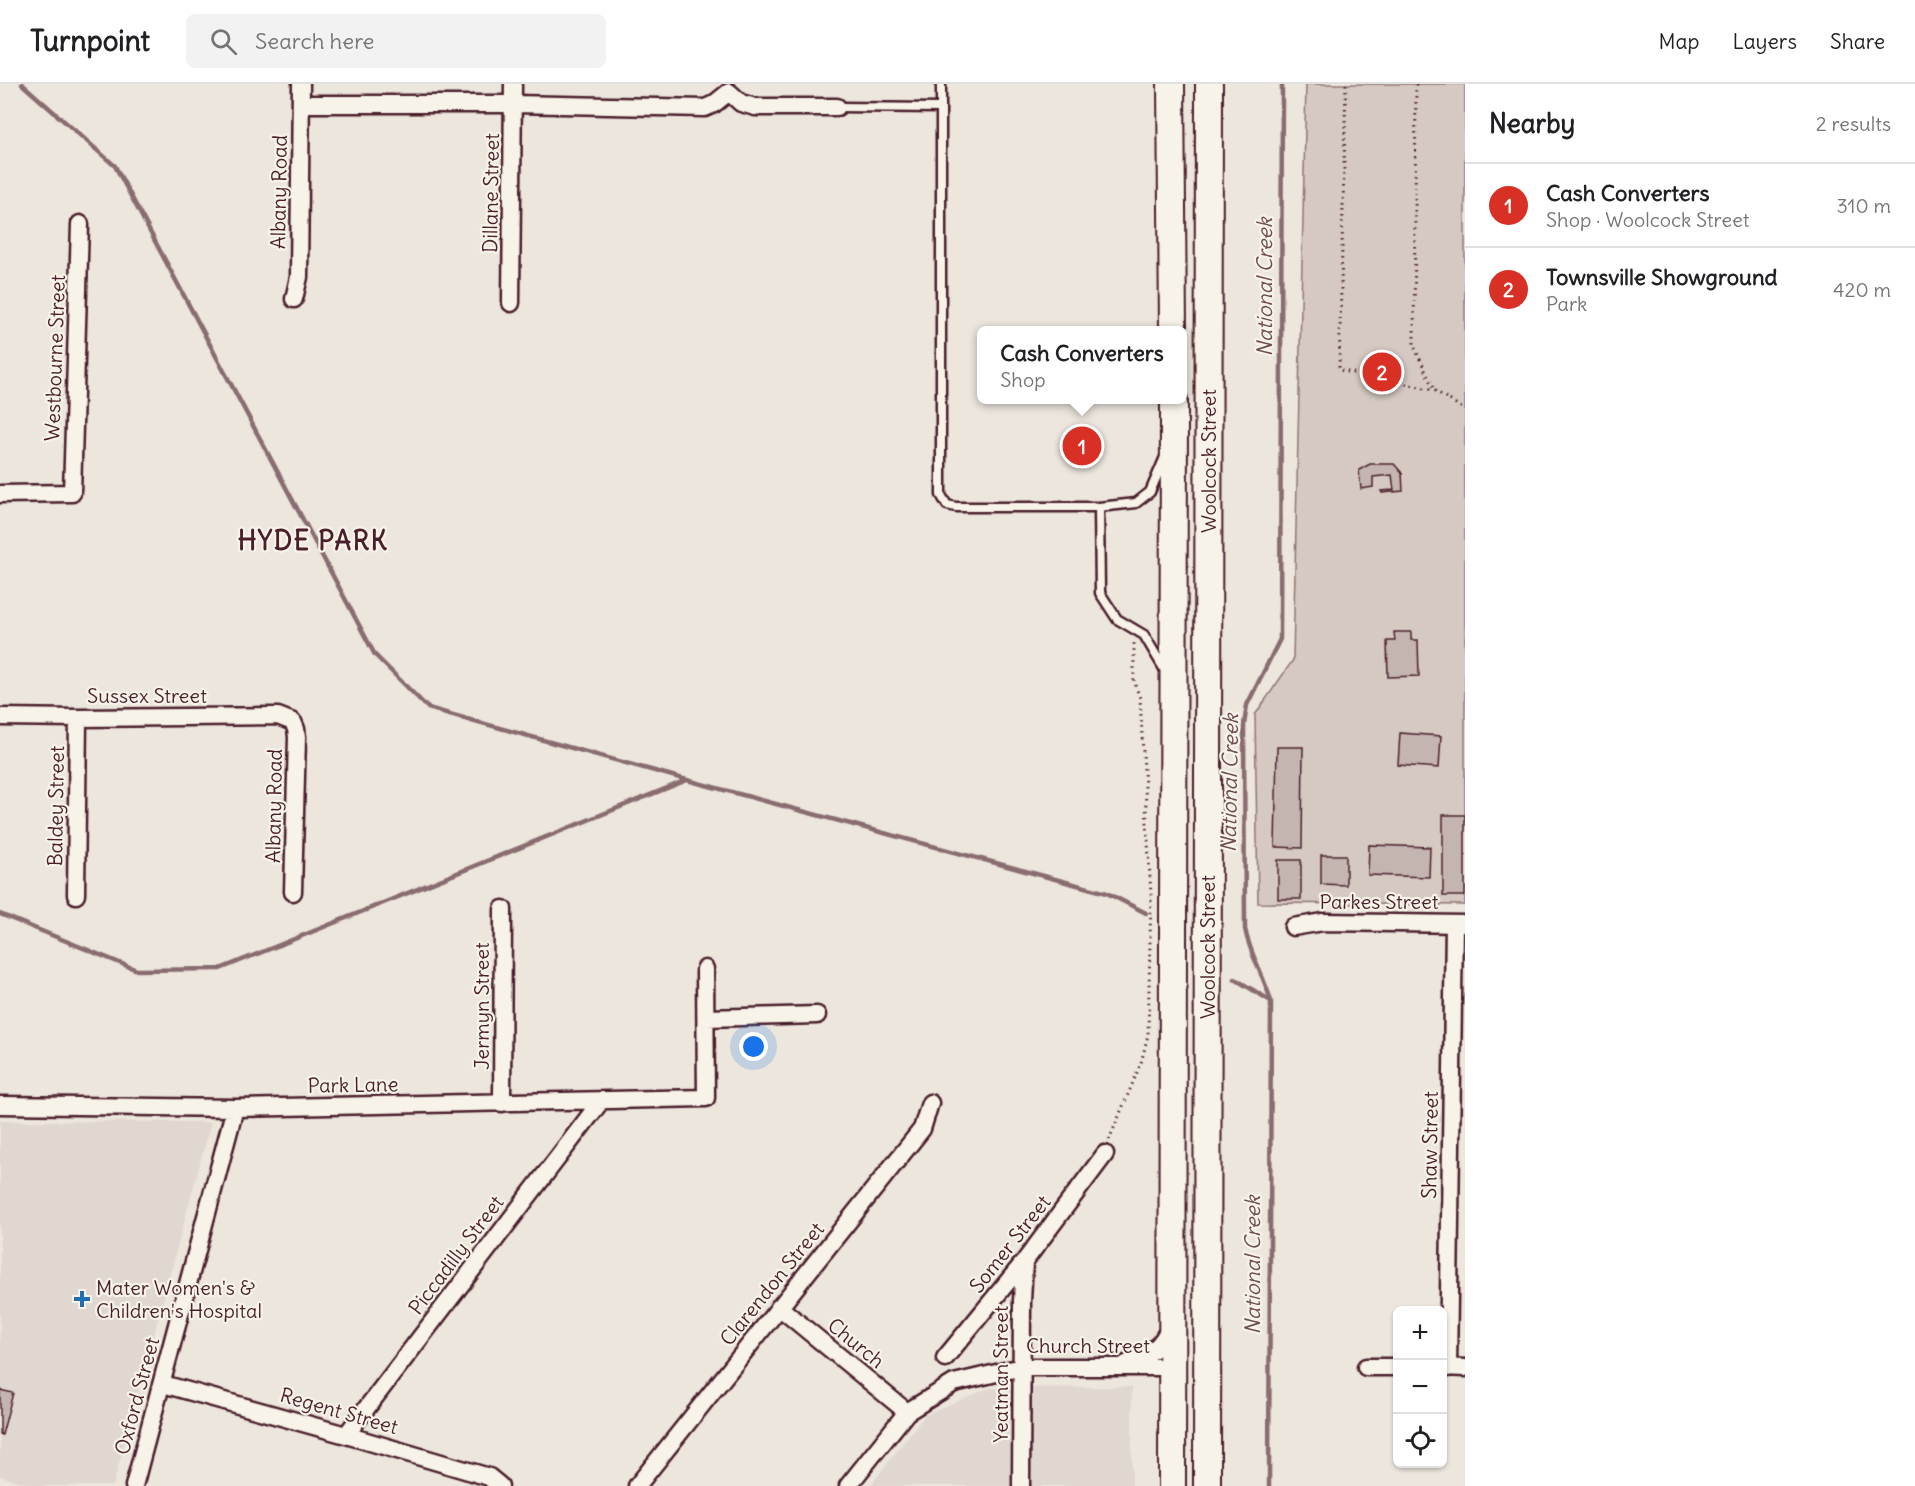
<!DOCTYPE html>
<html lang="en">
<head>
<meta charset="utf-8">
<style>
  :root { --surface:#fff; --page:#f2f2f2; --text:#202124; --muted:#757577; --line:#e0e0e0; --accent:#d93025 }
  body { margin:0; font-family:Delius,sans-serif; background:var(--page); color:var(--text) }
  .controls { position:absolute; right:18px; bottom:18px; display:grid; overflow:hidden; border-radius:9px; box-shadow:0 2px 4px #0004 }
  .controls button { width:54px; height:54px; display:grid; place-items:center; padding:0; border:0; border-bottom:2px solid var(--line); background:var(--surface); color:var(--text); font:30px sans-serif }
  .you { position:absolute; left:754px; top:963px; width:21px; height:21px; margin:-15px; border:4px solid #fff; border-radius:50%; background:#1a73e8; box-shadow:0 0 0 9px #1a73e833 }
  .badge { display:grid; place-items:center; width:39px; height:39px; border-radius:50%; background:var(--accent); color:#fff; font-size:20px; font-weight:700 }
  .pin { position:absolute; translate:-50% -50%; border:3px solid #fff; box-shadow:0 2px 6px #0006 }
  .popup { position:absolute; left:977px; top:242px; width:210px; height:78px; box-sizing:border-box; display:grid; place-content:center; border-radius:9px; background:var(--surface); filter:drop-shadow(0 2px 4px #0005); font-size:20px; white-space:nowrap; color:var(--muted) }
  .popup b { font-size:22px; color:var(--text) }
  .popup::after { content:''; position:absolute; left:50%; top:100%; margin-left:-12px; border:12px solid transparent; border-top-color:var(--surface) }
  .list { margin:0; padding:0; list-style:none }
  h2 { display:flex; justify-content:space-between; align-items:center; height:78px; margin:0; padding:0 24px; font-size:26px }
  h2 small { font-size:20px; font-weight:400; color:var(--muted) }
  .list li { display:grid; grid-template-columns:39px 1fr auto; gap:18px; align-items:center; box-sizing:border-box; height:84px; padding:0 24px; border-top:2px solid var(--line) }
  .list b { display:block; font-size:22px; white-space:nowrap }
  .list p { margin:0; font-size:20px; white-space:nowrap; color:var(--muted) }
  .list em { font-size:20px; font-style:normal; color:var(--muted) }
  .icon { flex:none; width:33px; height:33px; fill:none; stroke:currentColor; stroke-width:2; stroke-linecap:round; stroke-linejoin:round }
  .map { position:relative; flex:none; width:1465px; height:1402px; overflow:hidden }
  header { display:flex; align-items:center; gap:36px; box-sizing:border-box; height:84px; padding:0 30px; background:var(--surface); border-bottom:2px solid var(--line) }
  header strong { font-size:28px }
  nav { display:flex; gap:33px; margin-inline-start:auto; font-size:21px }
  .search { width:420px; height:54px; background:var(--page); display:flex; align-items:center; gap:15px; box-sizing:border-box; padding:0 21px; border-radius:9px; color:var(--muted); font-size:22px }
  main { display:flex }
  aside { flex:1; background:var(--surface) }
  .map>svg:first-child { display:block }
  .built { fill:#e0d7d0 }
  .green { fill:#d5c9c2; stroke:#907476; stroke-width:1.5 }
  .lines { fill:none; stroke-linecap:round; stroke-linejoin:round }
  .stream { stroke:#896c6f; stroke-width:4.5 }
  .building { fill:#c4b5b0; stroke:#4a1f2b; stroke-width:1.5 }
  .lane-casing { stroke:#4a1f2b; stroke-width:13 }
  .street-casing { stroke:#4a1f2b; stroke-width:21 }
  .primary-casing { stroke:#4a1f2b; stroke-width:30 }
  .path { stroke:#4a1f2b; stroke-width:3; stroke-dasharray:1.5 4.5; stroke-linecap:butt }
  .lane { stroke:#f7f3e8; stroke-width:8 }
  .street { stroke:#f7f3e8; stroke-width:16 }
  .primary { stroke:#f7f3e8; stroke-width:26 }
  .poi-dot { fill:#1f6fb2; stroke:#f7f3e8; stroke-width:2 }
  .labels { text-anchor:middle; stroke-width:4.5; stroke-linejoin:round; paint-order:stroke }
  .street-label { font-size:20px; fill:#4a1f2b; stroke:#f7f3e8 }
  .poi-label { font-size:20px; fill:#4a1f2b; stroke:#f7f3e8; text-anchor:start }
  .water-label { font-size:21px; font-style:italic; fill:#6f4c53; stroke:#f7f3e8 }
  .district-label { font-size:26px; font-weight:bold; letter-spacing:1.5px; fill:#4a1f2b; stroke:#f7f3e8 }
</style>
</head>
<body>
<header>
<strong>Turnpoint</strong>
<div class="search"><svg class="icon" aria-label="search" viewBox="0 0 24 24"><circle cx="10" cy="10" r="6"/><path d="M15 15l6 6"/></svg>Search here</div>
<nav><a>Map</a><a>Layers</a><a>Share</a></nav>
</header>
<main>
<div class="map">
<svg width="1465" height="1402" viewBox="0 0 1465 1402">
  <rect width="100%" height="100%" fill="#ece6dd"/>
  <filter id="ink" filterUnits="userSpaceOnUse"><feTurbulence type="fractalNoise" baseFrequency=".0167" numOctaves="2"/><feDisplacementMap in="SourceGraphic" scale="12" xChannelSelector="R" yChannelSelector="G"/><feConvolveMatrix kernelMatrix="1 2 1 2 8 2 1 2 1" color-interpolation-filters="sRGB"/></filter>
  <g filter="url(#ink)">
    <!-- built -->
    <path class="built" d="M0,1037L211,1038L113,1402H36L0,1392Z
      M1132,1303V1402H870L925,1331L989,1304Z"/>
    <!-- green -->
    <path class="green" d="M1306,0H1465V821L1258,819L1255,631L1293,576Z"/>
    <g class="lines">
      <!-- stream -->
      <path class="stream" d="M22,0L115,82L375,571L428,624L687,696L1107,809L1146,829
        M0,830L137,886L220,885L687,696
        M1235,895L1271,917
        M1269,1402L1271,917C1264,892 1250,871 1245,845L1244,641L1247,621L1280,555L1282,0"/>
    </g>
    <!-- building -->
    <path class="building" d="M1370,380H1394L1402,389L1403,407L1382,409L1381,407L1394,406L1392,391L1373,393V403L1361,405L1359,386Z
      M1394,548H1411V556H1418L1419,592L1388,593L1387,557H1395Z
      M1400,649L1441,652L1439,684L1398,681Z
      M1277,663H1303L1302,764L1275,763Z
      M1443,731H1465V812H1443Z
      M1369,761L1430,763L1429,793L1368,791Z
      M1321,771H1346V801L1321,800Z
      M1278,776H1301V815H1278Z
      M0,1306L13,1309L2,1351L0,1350Z"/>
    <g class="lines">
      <defs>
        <path id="lane" d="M941,0V411L947,421L956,423H1099L1136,419L1150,408L1165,373
          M837,23L940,24
          M1099,423L1100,509L1117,535L1144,551L1166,588"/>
        <path id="street" d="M729,8L741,19L755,23H837
          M301,20H513L705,24L714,20L729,8
          M294,215L299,193L301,0
          M511,219L513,0
          M0,410L72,409L80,140
          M0,633L78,634L278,632L293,638L296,645L297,653L293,808
          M76,811L78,634
          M1293,843L1323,838L1465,840
          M706,934L817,931
          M502,1019L503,825
          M0,1021L235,1024L706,1014L705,885
          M779,1223L907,1328
          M945,1274L1024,1178L1105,1070
          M1126,1280C1147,1273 1162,1263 1170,1242
          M1366,1283H1398
          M1442,1283L1465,1284
          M1448,1284L1454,840
          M163,1300L346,1351L489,1393L500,1402
          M346,1351L601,1017
          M134,1402L235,1024
          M637,1402L922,1045L930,1019
          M848,1402L907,1328L954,1299L1022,1283H1172
          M1021,1402L1022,1217L1024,1178"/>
        <path id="primary" d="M1171,0L1173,246
          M1172,1402L1174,316
          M1207,1402L1209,0"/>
      </defs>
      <!-- lane casing -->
      <use href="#lane" class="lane-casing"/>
      <!-- street casing -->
      <use href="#street" class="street-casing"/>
      <!-- primary casing -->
      <use href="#primary" class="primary-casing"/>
      <!-- path -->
      <path class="path" d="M1346,0L1339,286L1434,306L1465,326
        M1416,0L1414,262L1434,306
        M1109,1056L1141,979L1148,951L1151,811L1140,614L1134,598V558"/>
      <!-- lane -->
      <use href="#lane" class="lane"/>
      <!-- street -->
      <use href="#street" class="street"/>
      <!-- primary -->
      <use href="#primary" class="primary"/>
    </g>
  </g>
  <!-- markers -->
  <path class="poi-dot" d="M79 1206h6v6h6v6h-6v6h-6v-6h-6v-6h6z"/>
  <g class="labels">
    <!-- street labels -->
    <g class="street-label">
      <text transform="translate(279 108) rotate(-89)" y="7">Albany Road</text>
      <text transform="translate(491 109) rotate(-89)" y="7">Dillane Street</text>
      <text transform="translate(55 274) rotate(-88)" y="7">Westbourne Street</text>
      <text transform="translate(1209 377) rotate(-90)" y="7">Woolcock Street</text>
      <text x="147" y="619">Sussex Street</text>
      <text transform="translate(56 722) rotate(-89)" y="7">Baldey Street</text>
      <text transform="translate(274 722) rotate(-89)" y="7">Albany Road</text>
      <text x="1379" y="825">Parkes Street</text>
      <text transform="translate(1208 863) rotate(-90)" y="7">Woolcock Street</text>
      <text transform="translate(482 922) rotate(-90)" y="7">Jermyn Street</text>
      <text transform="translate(353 1001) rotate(-1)" y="7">Park Lane</text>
      <text transform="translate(1430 1061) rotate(-89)" y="7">Shaw Street</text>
      <text transform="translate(1010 1160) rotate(-52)" y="7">Somer Street</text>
      <text transform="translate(456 1171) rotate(-53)" y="7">Piccadilly Street</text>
      <text transform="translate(772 1200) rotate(-51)" y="7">Clarendon Street</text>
      <text transform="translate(856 1259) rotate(39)" y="7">Church</text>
      <text x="1088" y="1269">Church Street</text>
      <text transform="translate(1001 1290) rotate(-90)" y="7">Yeatman Street</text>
      <text transform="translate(137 1312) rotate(-75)" y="7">Oxford Street</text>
      <text transform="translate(339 1327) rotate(16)" y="7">Regent Street</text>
    </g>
    <!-- poi labels -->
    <g class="poi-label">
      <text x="96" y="1211">Mater Women's &amp;<tspan x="96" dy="23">Children's Hospital</tspan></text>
    </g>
    <!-- water labels -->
    <g class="water-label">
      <text transform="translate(1265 203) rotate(-90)" y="7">National Creek</text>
      <text transform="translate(1230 699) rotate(-89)" y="7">National Creek</text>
      <text transform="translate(1253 1181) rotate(-90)" y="7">National Creek</text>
    </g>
    <!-- district labels -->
    <g class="district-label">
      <text x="313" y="466">HYDE PARK</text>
    </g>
  </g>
</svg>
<div class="controls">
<button>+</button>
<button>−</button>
<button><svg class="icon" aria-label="locate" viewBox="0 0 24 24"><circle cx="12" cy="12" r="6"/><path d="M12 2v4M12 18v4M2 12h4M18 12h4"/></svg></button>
</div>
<div class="you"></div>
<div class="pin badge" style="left:1082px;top:362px">1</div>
<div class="popup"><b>Cash Converters</b>Shop</div>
<div class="pin badge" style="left:1382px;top:288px">2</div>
</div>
<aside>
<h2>Nearby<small>2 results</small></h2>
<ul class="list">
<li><span class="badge">1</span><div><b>Cash Converters</b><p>Shop · Woolcock Street</p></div><em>310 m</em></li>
<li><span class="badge">2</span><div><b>Townsville Showground</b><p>Park</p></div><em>420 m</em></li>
</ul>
</aside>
</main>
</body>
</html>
